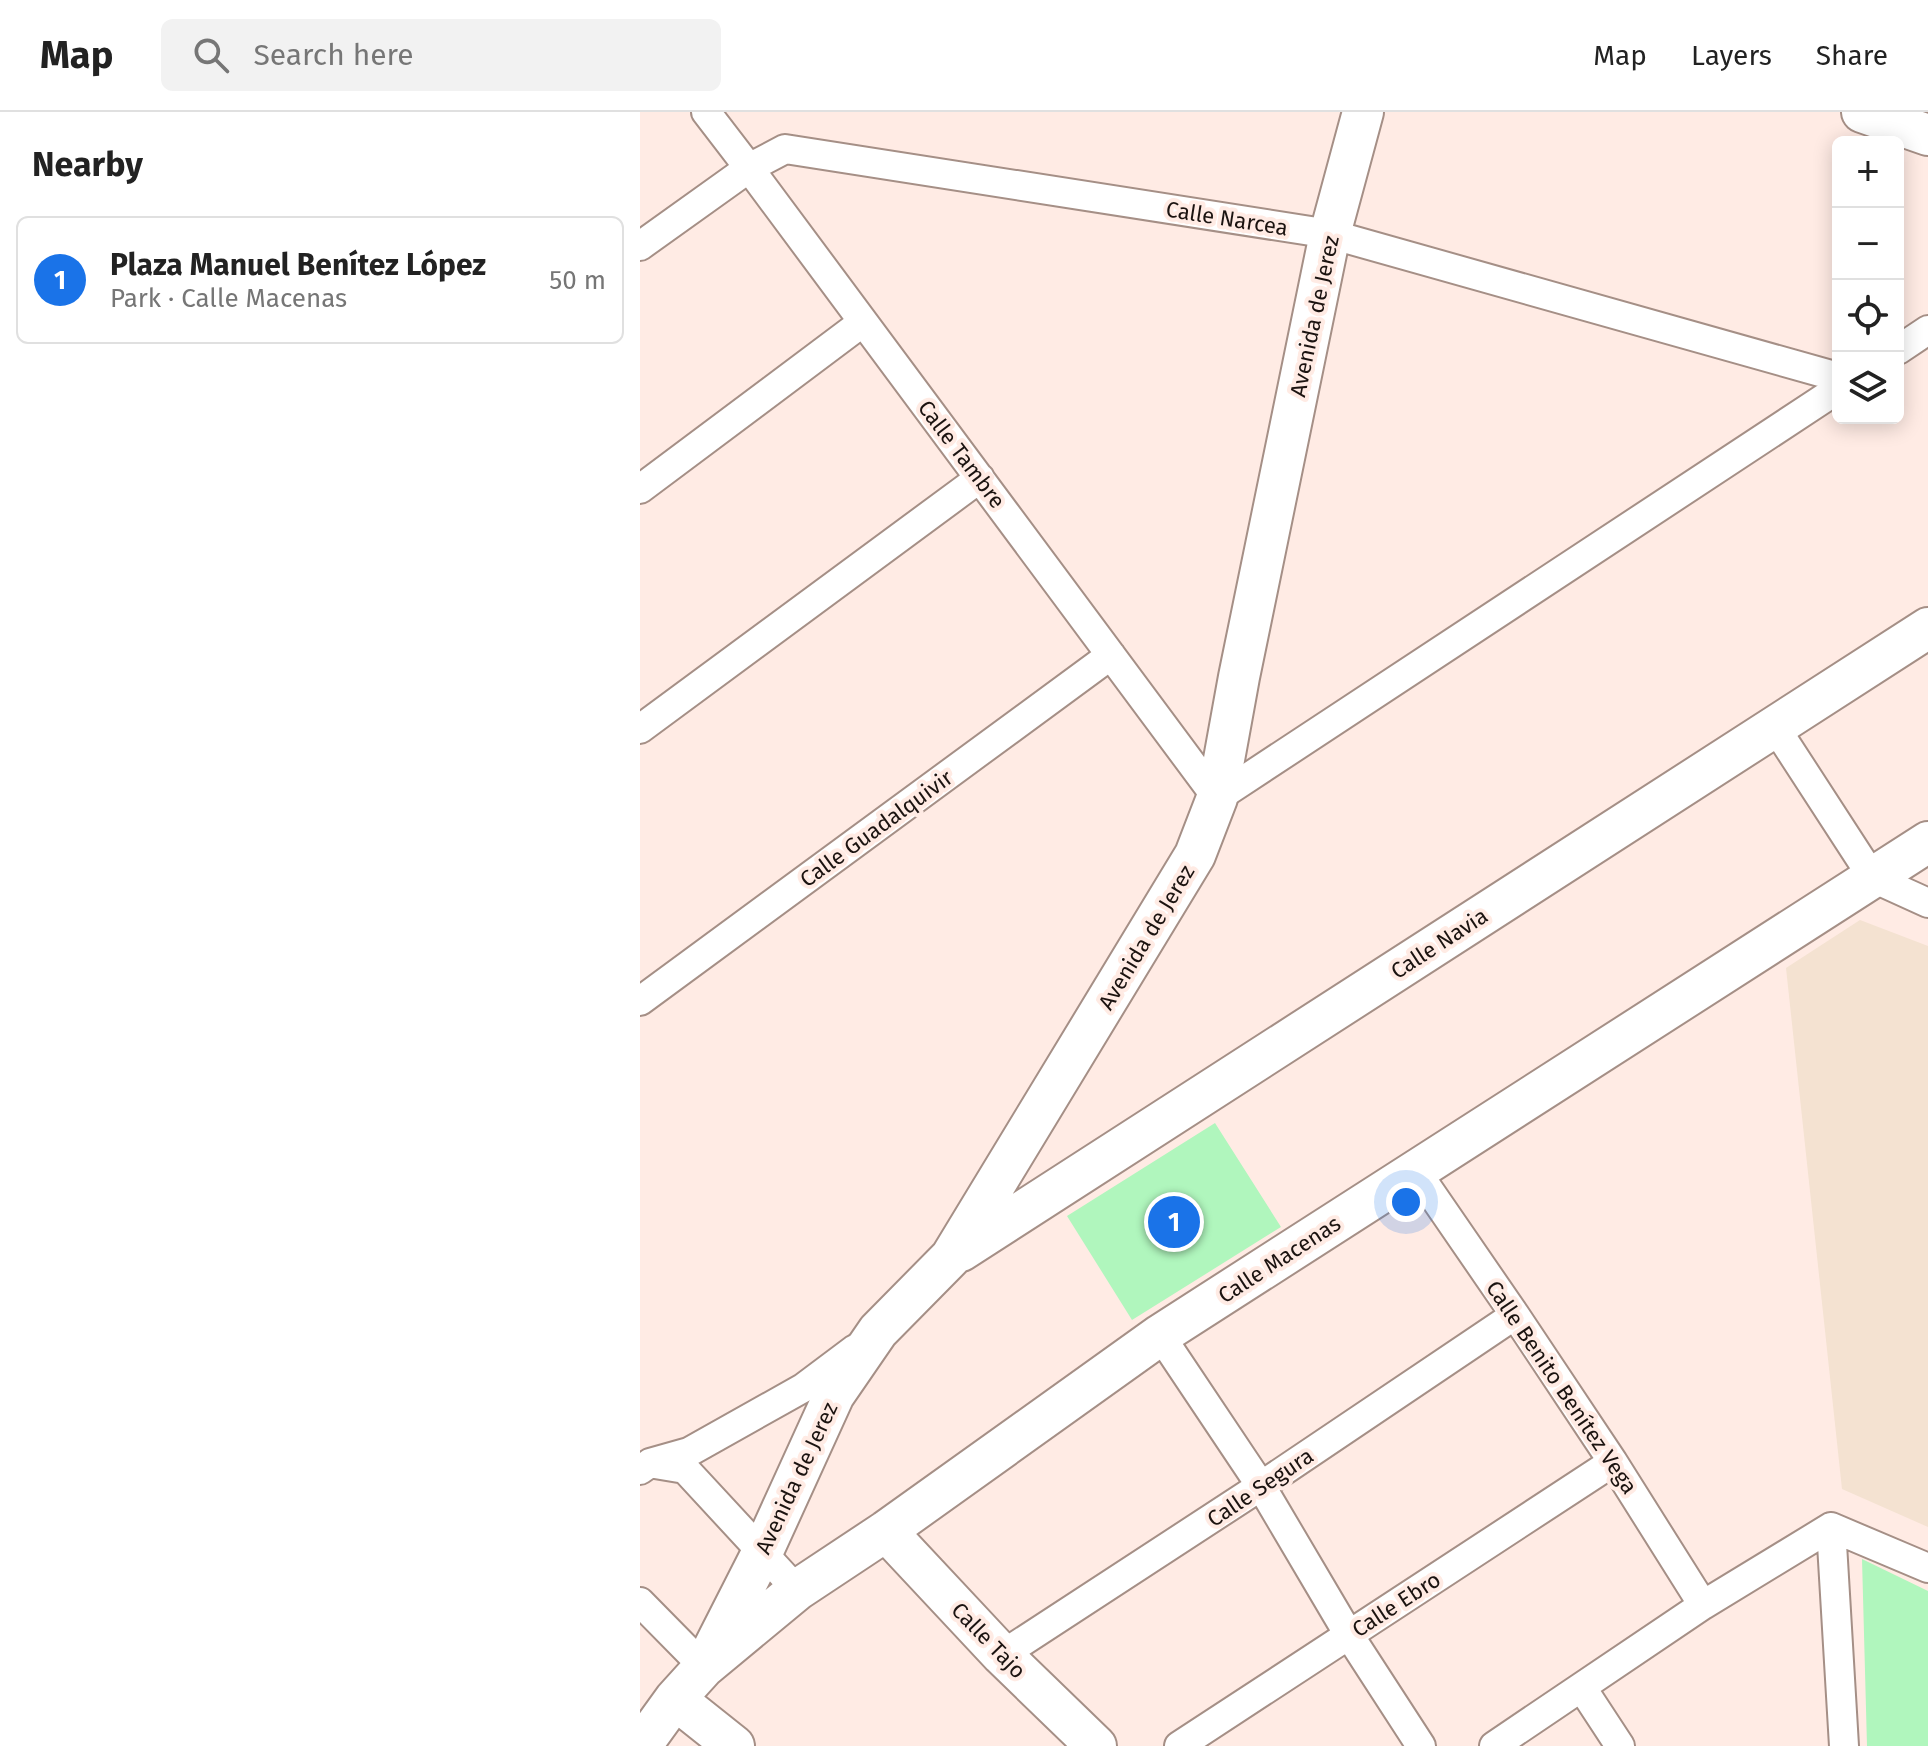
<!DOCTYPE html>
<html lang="en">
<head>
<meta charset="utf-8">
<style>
  :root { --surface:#fff; --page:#f2f2f2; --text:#222; --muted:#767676; --line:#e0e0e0; --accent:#1a73e8 }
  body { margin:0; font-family:"Fira Sans",sans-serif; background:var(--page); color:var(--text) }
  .controls { position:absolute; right:24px; top:24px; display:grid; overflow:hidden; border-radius:12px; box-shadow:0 4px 20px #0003 }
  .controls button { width:72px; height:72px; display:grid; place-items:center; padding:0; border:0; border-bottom:2px solid var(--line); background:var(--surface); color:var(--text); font:40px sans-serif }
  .you { position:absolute; left:766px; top:1090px; width:28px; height:28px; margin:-20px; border:6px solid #fff; border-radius:50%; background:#1a73e8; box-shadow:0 0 0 12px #1a73e833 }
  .badge { display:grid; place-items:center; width:52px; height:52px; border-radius:50%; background:var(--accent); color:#fff; font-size:26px; font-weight:700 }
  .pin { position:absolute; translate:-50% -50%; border:4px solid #fff; box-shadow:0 2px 8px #0006 }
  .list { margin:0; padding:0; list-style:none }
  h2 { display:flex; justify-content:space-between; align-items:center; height:104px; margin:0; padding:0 32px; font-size:34px }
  h2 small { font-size:26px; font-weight:400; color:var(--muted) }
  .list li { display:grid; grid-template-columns:52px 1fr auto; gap:24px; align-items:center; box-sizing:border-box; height:128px; margin:0 16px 16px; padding:0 16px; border:2px solid var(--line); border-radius:12px }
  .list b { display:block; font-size:30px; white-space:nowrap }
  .list p { margin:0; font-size:26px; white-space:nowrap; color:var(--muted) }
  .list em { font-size:26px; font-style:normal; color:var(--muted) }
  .icon { flex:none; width:44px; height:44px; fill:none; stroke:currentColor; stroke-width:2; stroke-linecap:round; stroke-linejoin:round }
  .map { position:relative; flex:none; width:1288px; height:1634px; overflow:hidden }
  header { display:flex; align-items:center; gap:48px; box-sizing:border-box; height:112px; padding:0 40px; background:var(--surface); border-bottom:2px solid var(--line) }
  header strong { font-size:38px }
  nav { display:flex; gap:44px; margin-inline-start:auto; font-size:28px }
  .search { width:560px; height:72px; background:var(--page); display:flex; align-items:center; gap:20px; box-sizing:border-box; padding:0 28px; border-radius:12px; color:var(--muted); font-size:30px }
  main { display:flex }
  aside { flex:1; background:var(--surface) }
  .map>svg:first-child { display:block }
  .education { fill:#f4e2d1 }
  .green { fill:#b0f6bd }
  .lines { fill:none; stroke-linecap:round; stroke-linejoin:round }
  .street-casing { stroke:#a58f86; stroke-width:32 }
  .secondary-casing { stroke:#a58f86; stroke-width:44 }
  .street { stroke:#fff; stroke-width:28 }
  .secondary { stroke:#fff; stroke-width:40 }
  .labels { text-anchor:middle; stroke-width:8; stroke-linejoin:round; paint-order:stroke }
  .street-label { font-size:22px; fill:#1b1310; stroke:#ffebe4 }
</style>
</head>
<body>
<header>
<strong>Map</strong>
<div class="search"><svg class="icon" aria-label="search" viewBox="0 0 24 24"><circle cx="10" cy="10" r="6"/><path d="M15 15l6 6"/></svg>Search here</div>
<nav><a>Map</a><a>Layers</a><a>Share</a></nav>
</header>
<main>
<aside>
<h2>Nearby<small></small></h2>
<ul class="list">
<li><span class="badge">1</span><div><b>Plaza Manuel Benítez López</b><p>Park · Calle Macenas</p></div><em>50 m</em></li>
</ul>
</aside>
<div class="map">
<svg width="1288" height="1634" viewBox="0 0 1288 1634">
  <rect width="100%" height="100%" fill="#ffebe4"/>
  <!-- education -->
  <path class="education" d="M1220,808L1288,834V1415L1202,1377L1146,856Z"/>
  <!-- green -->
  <path class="green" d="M575,1011L641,1115L492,1208L427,1104Z
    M1222,1447L1288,1479V1634H1227Z"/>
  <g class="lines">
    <defs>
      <path id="street" d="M66,0L109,56L577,686L1198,277
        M0,134L109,56L145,37L690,122L1198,265
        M1258,238L1288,218
        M0,377L223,210
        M1135,615L1233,766L1288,791
        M0,617L340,366
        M0,889L471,543
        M776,1059L875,1203L973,1350L1063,1493
        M520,1223L621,1374L709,1523L781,1634
        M15,1352L45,1357L157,1478
        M0,1358L10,1351L49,1340L163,1276L215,1237
        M1191,1415L1204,1634
        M0,1490L64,1555
        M362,1543L621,1374L875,1203
        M942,1576L980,1634
        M539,1634L973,1350
        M854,1634L1063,1493L1191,1415L1288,1456"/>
      <path id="secondary" d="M1222,0L1288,23
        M321,1139L1288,516
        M246,1419L362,1543L456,1634
        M64,1555L122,1441L194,1283L238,1219L311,1145L555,743L577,686L599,565L690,122L723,0
        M35,1587L94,1634
        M1,1634L35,1587L64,1555L157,1478L246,1419L520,1223L1288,730"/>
    </defs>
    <!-- street casing -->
    <use href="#street" class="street-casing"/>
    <!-- secondary casing -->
    <use href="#secondary" class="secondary-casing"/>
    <!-- street -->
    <use href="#street" class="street"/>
    <!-- secondary -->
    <use href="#secondary" class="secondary"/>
  </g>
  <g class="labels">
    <!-- street labels -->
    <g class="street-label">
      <text transform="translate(587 106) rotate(9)" y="8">Calle Narcea</text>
      <text transform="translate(674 204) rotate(-78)" y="8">Avenida de Jerez</text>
      <text transform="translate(322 342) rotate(53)" y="8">Calle Tambre</text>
      <text transform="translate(236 716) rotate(-36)" y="8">Calle Guadalquivir</text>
      <text transform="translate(506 825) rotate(-59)" y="8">Avenida de Jerez</text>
      <text transform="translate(799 831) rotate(-33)" y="8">Calle Navia</text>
      <text transform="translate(639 1147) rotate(-33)" y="8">Calle Macenas</text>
      <text transform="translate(922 1275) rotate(56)" y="8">Calle Benito Benítez Vega</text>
      <text transform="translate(156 1366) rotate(-65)" y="8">Avenida de Jerez</text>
      <text transform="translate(620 1375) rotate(-34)" y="8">Calle Segura</text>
      <text transform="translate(756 1492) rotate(-33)" y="8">Calle Ebro</text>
      <text transform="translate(349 1528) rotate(46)" y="8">Calle Tajo</text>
    </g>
  </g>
</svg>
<div class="controls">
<button>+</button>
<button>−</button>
<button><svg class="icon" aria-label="locate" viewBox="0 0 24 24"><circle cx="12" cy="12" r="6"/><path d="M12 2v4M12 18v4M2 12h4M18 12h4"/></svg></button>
<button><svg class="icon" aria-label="layers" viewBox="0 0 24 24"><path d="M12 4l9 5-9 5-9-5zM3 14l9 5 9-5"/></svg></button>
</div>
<div class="you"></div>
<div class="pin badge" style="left:534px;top:1110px">1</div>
</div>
</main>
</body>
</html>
